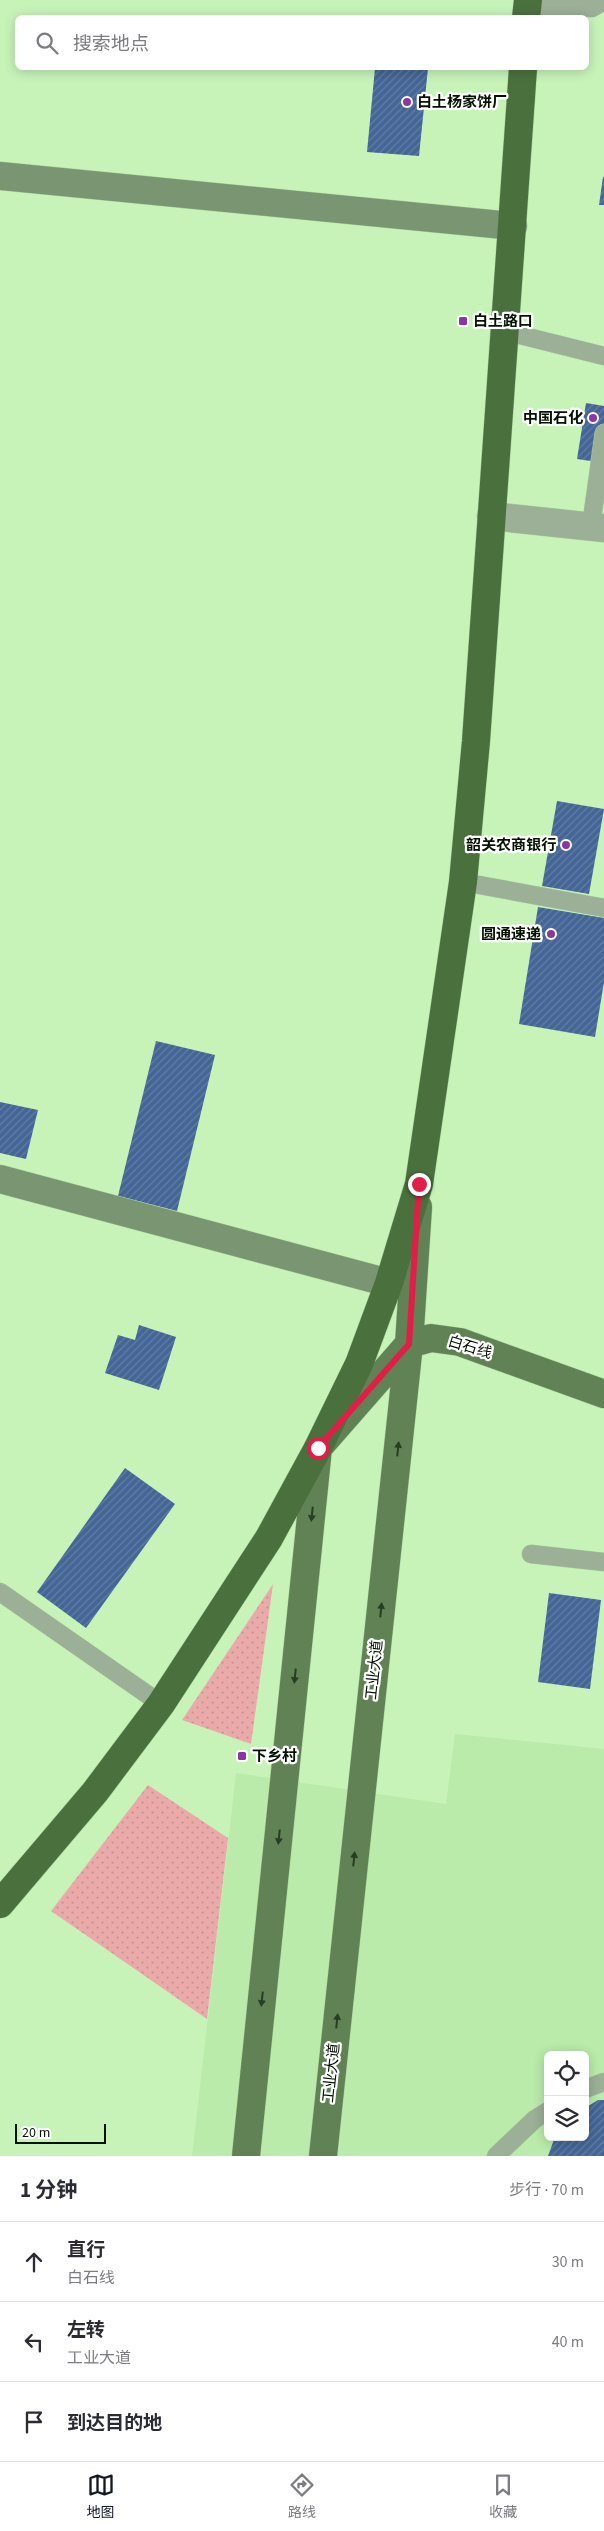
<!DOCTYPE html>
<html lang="zh">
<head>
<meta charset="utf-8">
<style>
  :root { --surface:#fff; --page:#f7f7f7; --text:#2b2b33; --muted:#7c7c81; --line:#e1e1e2; --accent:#111827 }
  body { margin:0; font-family:"Source Sans 3","Noto Sans SC",sans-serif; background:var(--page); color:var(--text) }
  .controls { position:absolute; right:15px; bottom:15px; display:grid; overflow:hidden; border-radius:8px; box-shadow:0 2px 12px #0003 }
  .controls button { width:45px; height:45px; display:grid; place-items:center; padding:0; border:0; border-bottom:1px solid var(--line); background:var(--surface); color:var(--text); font:25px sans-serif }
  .scale { position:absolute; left:15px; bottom:12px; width:91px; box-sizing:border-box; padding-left:5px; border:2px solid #031101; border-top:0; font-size:14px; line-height:18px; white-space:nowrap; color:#031101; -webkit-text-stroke:4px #fff; paint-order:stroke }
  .stop { position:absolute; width:15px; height:15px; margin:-11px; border:4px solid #e11d48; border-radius:50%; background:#fff }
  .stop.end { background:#e11d48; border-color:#fff; box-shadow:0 1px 5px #0008 }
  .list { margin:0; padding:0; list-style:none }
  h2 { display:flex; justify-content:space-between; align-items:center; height:65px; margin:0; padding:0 20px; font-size:21px }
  h2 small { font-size:16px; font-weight:400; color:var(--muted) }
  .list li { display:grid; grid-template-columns:32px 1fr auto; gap:15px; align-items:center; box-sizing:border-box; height:80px; padding:0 20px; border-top:1px solid var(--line) }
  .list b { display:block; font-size:19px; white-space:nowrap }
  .list p { margin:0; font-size:16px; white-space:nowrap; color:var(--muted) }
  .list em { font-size:16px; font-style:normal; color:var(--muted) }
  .icon { flex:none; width:28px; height:28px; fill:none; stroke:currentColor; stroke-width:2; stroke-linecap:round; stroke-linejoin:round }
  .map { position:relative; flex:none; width:604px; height:2156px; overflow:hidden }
  .search { position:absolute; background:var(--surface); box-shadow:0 2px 12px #0003; left:15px; right:15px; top:15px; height:55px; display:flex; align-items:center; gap:12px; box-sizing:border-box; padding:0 18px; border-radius:8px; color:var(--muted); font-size:19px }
  .sheet { height:305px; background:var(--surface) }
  nav { display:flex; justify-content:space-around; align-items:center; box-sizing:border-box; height:70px; border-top:1px solid var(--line); background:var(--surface); font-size:14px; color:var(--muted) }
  nav a { display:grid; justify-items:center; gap:2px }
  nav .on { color:var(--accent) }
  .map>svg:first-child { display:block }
  .built { fill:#baebaa; fill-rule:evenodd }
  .grass { fill:url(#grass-dots) }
  .building { fill:url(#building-hatch) }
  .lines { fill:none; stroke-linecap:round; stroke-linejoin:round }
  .lane-casing { stroke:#a8cf9c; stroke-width:19 }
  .street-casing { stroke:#a8cf9c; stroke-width:29 }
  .secondary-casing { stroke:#a8cf9c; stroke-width:29 }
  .primary-casing { stroke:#a8cf9c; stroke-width:29 }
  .highway-casing { stroke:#a8cf9c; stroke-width:29 }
  .lane { stroke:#9caf97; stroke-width:18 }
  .street { stroke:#9caf97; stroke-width:28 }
  .secondary { stroke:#799571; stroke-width:28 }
  .primary { stroke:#608255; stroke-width:28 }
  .highway { stroke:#4a713d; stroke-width:28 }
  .oneway { fill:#283e23 }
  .route { stroke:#e11d48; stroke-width:6 }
  .poi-dot { fill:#8c36a4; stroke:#fff; stroke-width:2 }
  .labels { text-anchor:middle; stroke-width:4.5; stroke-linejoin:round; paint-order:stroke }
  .poi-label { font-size:15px; font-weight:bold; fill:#031101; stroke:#fff; text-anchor:start }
  .street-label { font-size:15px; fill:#031101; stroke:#fff }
</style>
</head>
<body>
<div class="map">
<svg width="604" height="2156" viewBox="0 0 604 2156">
  <defs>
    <pattern id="grass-dots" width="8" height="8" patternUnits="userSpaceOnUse" patternTransform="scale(1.25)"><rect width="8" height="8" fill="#ebaaaa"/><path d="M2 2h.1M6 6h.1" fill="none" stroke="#c89190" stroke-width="1.8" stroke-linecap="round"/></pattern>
    <pattern id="building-hatch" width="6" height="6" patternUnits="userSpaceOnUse" patternTransform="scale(1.25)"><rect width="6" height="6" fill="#436597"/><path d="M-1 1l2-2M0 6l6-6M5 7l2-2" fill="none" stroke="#657e9f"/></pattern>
  </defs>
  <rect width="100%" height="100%" fill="#c7f3b9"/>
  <!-- built -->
  <path class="built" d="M455,1734L604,1749V2156H192L236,1773L446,1804ZM548,2055H585V2137H548Z"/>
  <!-- grass -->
  <path class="grass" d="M273,1584L251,1744L182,1720Z
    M148,1785L228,1838L207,2019L51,1911Z"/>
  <!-- building -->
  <path class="building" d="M375,68H428L419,156L367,152Z
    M603,177H604V205H599Z
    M586,403L604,406V463L577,459Z
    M557,801L604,809L589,894L542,886Z
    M538,907L604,918V982L595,1037L519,1024Z
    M156,1041L215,1055L177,1211L118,1196Z
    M0,1102L38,1110L26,1159L0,1153Z
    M139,1325L176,1337L159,1390L105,1373L118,1335L135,1340Z
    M125,1468L175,1504L86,1628L37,1592Z
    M549,1593L601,1600L590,1689L538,1682Z
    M598,2100H604V2156H548L555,2137H585V2108Z"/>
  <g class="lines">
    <defs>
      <path id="lane" d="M527,6L592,8L604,1
        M504,331L604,356
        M591,526L604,433
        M463,882L604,908
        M531,1554L604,1562
        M0,1592L161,1704
        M585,2089L604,2082
        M496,2156L535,2119L548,2111"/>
      <path id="street" d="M491,516L604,528"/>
      <path id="secondary" d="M0,176L513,226
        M0,1179L389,1283"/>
      <path id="primary" d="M246,2156L318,1448L409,1344L431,1338L460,1342L604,1394
        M323,2156L409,1344L418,1207"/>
      <path id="highway" d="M526,18L528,0
        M0,1904L95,1792L161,1704L269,1538L318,1448L359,1364L389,1283L419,1184L463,882L476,741L523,68"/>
    </defs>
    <!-- lane casing -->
    <use href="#lane" class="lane-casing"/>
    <!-- street casing -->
    <use href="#street" class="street-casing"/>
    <!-- secondary casing -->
    <use href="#secondary" class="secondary-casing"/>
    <!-- primary casing -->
    <use href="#primary" class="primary-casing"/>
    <!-- highway casing -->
    <use href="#highway" class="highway-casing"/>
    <!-- lane -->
    <use href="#lane" class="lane"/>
    <!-- street -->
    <use href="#street" class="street"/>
    <!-- secondary -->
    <use href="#secondary" class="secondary"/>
    <!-- primary -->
    <use href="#primary" class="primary"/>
    <!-- highway -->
    <use href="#highway" class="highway"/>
  </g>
  <!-- one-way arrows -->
  <defs><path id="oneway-solid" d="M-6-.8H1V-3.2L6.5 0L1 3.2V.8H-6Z" transform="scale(1.25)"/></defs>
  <g class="oneway">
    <use href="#oneway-solid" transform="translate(398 1449) rotate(-84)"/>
    <use href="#oneway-solid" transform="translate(312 1514) rotate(96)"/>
    <use href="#oneway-solid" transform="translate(381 1610) rotate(-84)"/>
    <use href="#oneway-solid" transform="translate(295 1676) rotate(96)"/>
    <use href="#oneway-solid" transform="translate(279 1837) rotate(96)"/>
    <use href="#oneway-solid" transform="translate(354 1859) rotate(-84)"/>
    <use href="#oneway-solid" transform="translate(262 1999) rotate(96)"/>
    <use href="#oneway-solid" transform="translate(337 2021) rotate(-84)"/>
  </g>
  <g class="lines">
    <!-- route -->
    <path class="route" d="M318,1448L409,1344L419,1184"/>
  </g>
  <!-- markers -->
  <g class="poi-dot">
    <circle cx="407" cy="102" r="5"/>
    <rect x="458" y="316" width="10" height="10" rx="2.5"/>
    <circle cx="593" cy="418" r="5"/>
    <circle cx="566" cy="845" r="5"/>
    <circle cx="551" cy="934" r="5"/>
    <rect x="237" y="1751" width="10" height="10" rx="2.5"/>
  </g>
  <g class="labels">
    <!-- poi labels -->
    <g class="poi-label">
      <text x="417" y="107">白土杨家饼厂</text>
      <text x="473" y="326">白土路口</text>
      <text x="583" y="423" text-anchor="end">中国石化</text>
      <text x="556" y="850" text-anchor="end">韶关农商银行</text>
      <text x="541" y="939" text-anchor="end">圆通速递</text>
      <text x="252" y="1761">下乡村</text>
    </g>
    <!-- street labels -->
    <g class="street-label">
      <text transform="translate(470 1347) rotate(17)" y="5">白石线</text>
      <text transform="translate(374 1670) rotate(-84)" y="5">工业大道</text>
      <text transform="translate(331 2073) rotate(-84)" y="5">工业大道</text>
    </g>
  </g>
</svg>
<div class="controls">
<button><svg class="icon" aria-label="locate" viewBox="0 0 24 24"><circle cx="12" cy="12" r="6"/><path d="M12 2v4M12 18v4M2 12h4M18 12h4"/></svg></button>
<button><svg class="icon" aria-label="layers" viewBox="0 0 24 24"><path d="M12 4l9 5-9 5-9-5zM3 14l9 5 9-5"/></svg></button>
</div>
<div class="scale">20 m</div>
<div class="stop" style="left:318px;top:1448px"></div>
<div class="stop end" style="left:419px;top:1184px"></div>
<div class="search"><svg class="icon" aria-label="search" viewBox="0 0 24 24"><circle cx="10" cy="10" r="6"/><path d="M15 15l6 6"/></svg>搜索地点</div>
</div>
<section class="sheet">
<h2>1 分钟<small>步行 · 70 m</small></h2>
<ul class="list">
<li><svg class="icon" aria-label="ahead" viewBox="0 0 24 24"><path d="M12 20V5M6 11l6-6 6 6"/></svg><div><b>直行</b><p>白石线</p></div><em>30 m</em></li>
<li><svg class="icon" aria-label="left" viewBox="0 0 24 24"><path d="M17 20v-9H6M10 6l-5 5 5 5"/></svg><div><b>左转</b><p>工业大道</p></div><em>40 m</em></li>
<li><svg class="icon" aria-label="arrive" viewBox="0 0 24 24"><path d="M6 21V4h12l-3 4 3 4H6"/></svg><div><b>到达目的地</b></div></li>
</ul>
</section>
<nav>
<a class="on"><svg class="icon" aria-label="map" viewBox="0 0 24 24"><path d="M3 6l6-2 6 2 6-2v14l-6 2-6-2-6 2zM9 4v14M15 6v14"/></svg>地图</a>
<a><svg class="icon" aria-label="directions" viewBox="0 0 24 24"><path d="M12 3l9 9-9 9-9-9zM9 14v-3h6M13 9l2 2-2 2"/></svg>路线</a>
<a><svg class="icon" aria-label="saved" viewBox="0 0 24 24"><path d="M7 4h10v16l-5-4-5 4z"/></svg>收藏</a>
</nav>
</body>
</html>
